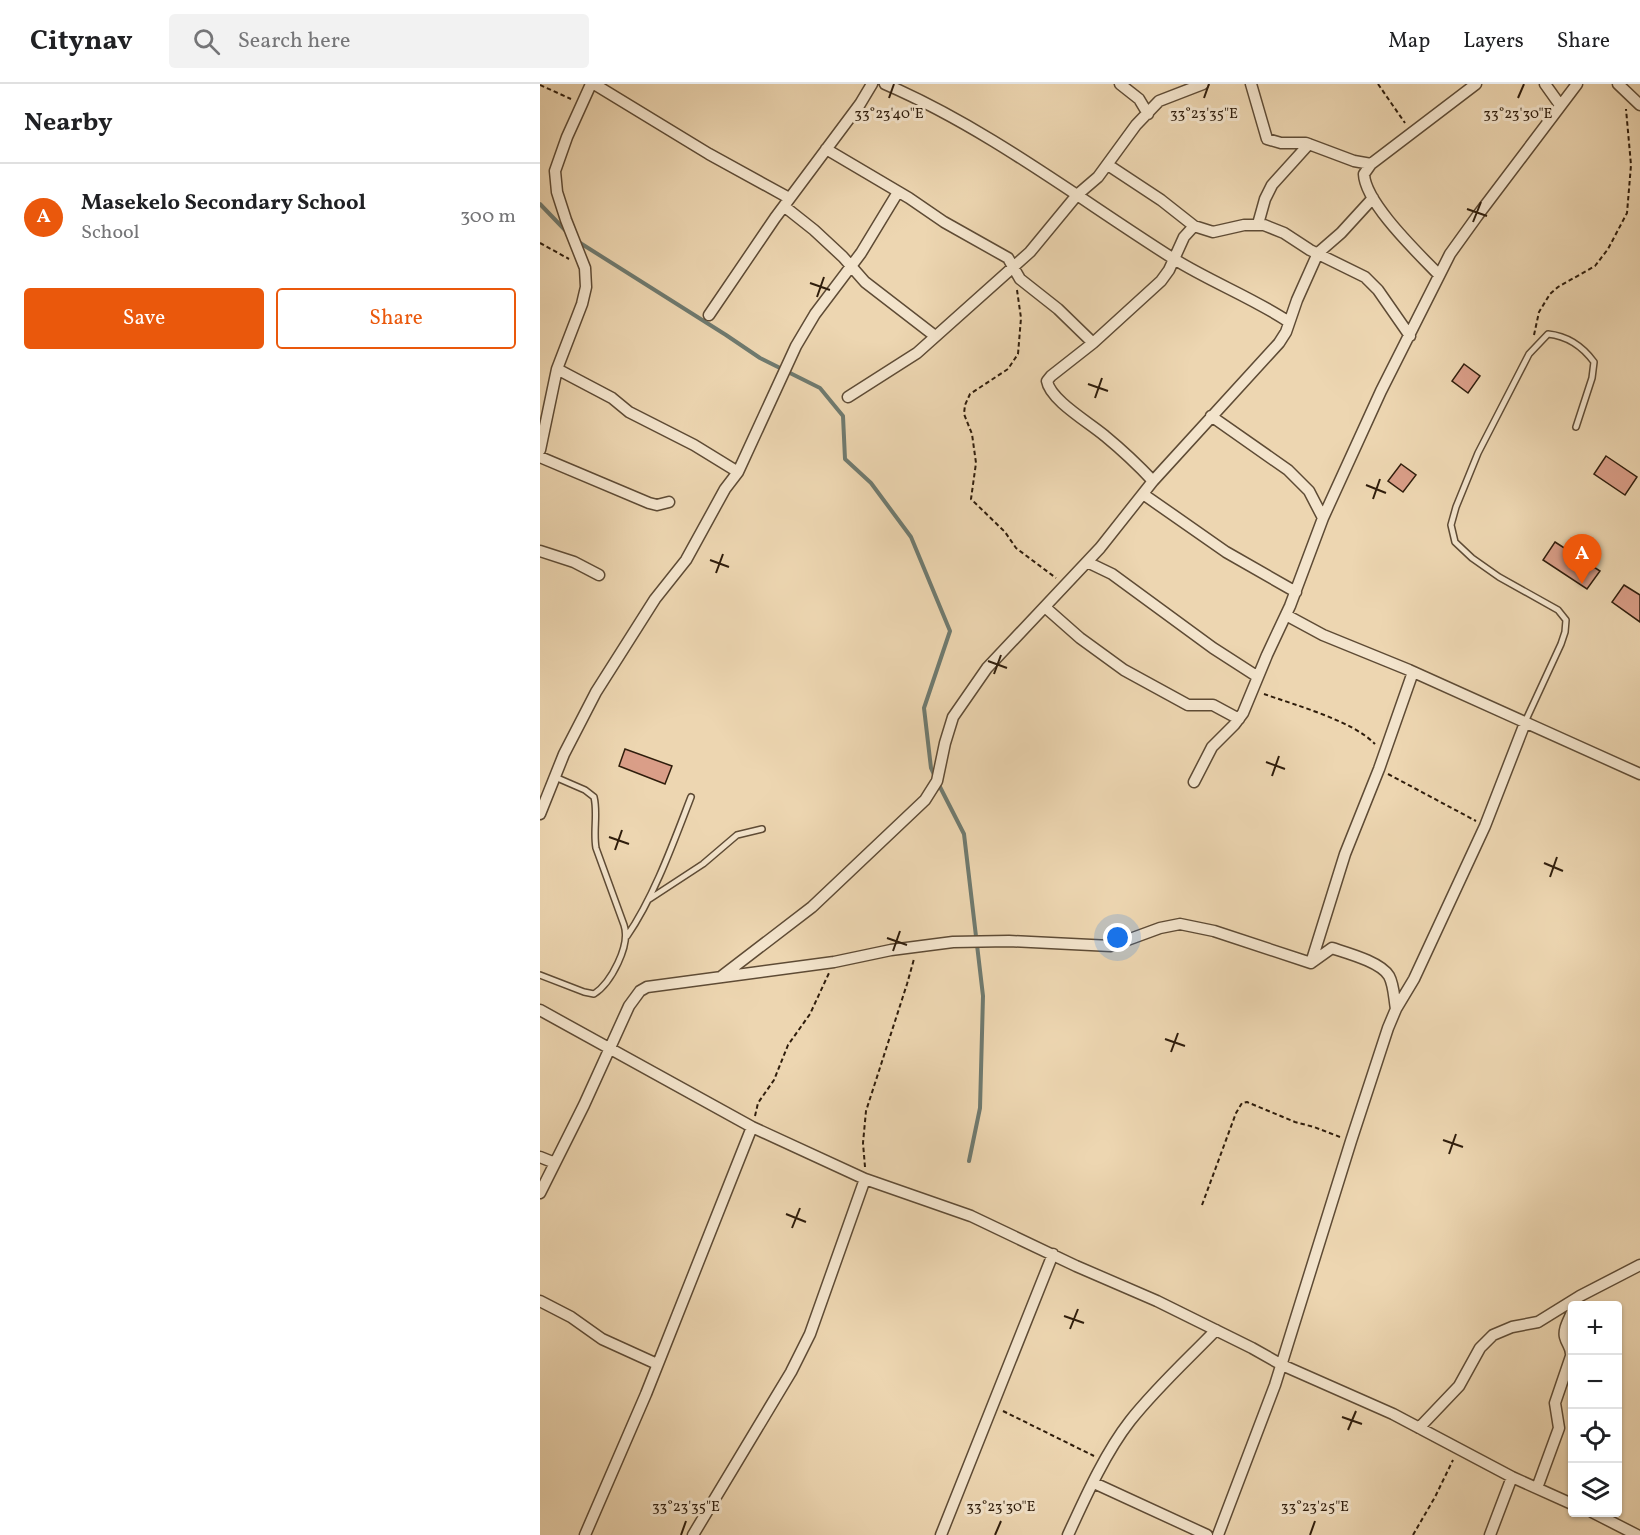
<!DOCTYPE html>
<html lang="en">
<head>
<meta charset="utf-8">
<style>
  :root { --surface:#fff; --page:#f2f2f2; --text:#202124; --muted:#757577; --line:#e0e0e0; --accent:#ea580c }
  body { margin:0; font-family:Vollkorn,serif; background:var(--page); color:var(--text) }
  .controls { position:absolute; right:18px; bottom:18px; display:grid; overflow:hidden; border-radius:6px; box-shadow:0 2px 4px #0004 }
  .controls button { width:54px; height:54px; display:grid; place-items:center; padding:0; border:0; border-bottom:2px solid var(--line); background:var(--surface); color:var(--text); font:30px sans-serif }
  .you { position:absolute; left:578px; top:854px; width:21px; height:21px; margin:-15px; border:4px solid #fff; border-radius:50%; background:#1a73e8; box-shadow:0 0 0 9px #1a73e833 }
  .badge { display:grid; place-items:center; width:39px; height:39px; border-radius:50%; background:var(--accent); color:#fff; font-size:20px; font-weight:700 }
  .pin { position:absolute; translate:-50% -50px; filter:drop-shadow(0 2px 3px #0008) }
  .pin::after { content:''; position:absolute; top:32px; width:21px; height:18px; background:inherit; clip-path:polygon(0 0,100% 0,50% 100%) }
  .list { margin:0; padding:0; list-style:none }
  h2 { display:flex; justify-content:space-between; align-items:center; height:78px; margin:0; padding:0 24px; font-size:26px }
  h2 small { font-size:20px; font-weight:400; color:var(--muted) }
  .list li { display:grid; grid-template-columns:39px 1fr auto; gap:18px; align-items:center; box-sizing:border-box; height:108px; padding:0 24px; border-top:2px solid var(--line) }
  .list b { display:block; font-size:22px; white-space:nowrap }
  .list p { margin:0; font-size:20px; white-space:nowrap; color:var(--muted) }
  .list em { font-size:20px; font-style:normal; color:var(--muted) }
  .actions { display:flex; gap:12px; padding:18px 24px }
  .actions a { flex:1; padding:14px 0; border:2px solid var(--accent); border-radius:6px; text-align:center; font-size:21px; color:var(--accent) }
  .actions .main { background:var(--accent); color:#fff }
  .icon { flex:none; width:33px; height:33px; fill:none; stroke:currentColor; stroke-width:2; stroke-linecap:round; stroke-linejoin:round }
  .map { position:relative; flex:none; width:1100px; height:1451px; overflow:hidden }
  header { display:flex; align-items:center; gap:36px; box-sizing:border-box; height:84px; padding:0 30px; background:var(--surface); border-bottom:2px solid var(--line) }
  header strong { font-size:28px }
  nav { display:flex; gap:33px; margin-inline-start:auto; font-size:21px }
  .search { width:420px; height:54px; background:var(--page); display:flex; align-items:center; gap:15px; box-sizing:border-box; padding:0 21px; border-radius:6px; color:var(--muted); font-size:22px }
  main { display:flex }
  aside { flex:1; background:var(--surface) }
  .map>svg:first-child { display:block }
  .lines { fill:none; stroke-linecap:round; stroke-linejoin:round }
  .stream { stroke:#6f7a6f; stroke-width:4 }
  .building { fill:#da9e88; stroke:#2f1d0c; stroke-width:1.5 }
  .lane-casing { stroke:#5e4b35; stroke-width:8 }
  .street-casing { stroke:#5e4b35; stroke-width:13 }
  .path { stroke:#2f1d0c; stroke-width:2; stroke-dasharray:4.5 3; stroke-linecap:butt }
  .lane { stroke:#f3e4cc; stroke-width:5 }
  .street { stroke:#f3e4cc; stroke-width:10 }
  .ticks { fill:none; stroke:#2f1d0c; stroke-width:2 }
  .ticks-label { font-size:15px; text-anchor:middle; fill:#2f1d0c; stroke:#f3e4cc; stroke-width:6; stroke-linejoin:round; paint-order:stroke }
</style>
</head>
<body>
<header>
<strong>Citynav</strong>
<div class="search"><svg class="icon" aria-label="search" viewBox="0 0 24 24"><circle cx="10" cy="10" r="6"/><path d="M15 15l6 6"/></svg>Search here</div>
<nav><a>Map</a><a>Layers</a><a>Share</a></nav>
</header>
<main>
<aside>
<h2>Nearby<small></small></h2>
<ul class="list">
<li><span class="badge">A</span><div><b>Masekelo Secondary School</b><p>School</p></div><em>300 m</em></li>
</ul>
<div class="actions"><a class="main">Save</a><a>Share</a></div>
</aside>
<div class="map">
<svg width="1100" height="1451" viewBox="0 0 1100 1451">
  <rect width="100%" height="100%" fill="#edd6b1"/>
  <filter id="stains"><feTurbulence type="fractalNoise" baseFrequency=".00333" numOctaves="4"/><feColorMatrix values="0 0 0 0 .2 0 0 0 0 .09 0 0 0 0 .02 0 0 0 .5 -.17"/></filter>
  <radialGradient id="worn" r=".72"><stop offset=".6" stop-color="#630" stop-opacity="0"/><stop offset="1" stop-color="#630" stop-opacity=".3"/></radialGradient>
  <g class="lines">
    <!-- stream -->
    <path class="stream" d="M0,120L25,146
      M37,157L186,251L220,274L280,304L303,332L305,375L331,399L371,453L410,547L384,624L391,684L395,693
      M398,699L424,750L443,912L440,1024L429,1077"/>
  </g>
  <!-- building -->
  <path class="building" d="M924,280L940,292L928,309L912,297Z
    M1066,372L1097,393L1085,411L1054,390Z
    M861,380L876,391L863,408L848,397Z
    M1015,458L1060,487L1047,505L1003,476Z
    M1084,501L1100,511V538L1072,518Z
    M85,665L132,682L125,700L79,682Z"/>
  <g class="lines">
    <defs>
      <path id="lane" d="M985,638L1021,560L1025,548L1026,536L1018,526L959,493L932,474L915,458L911,441L916,423L938,369L989,270L1008,250C1027,252 1043,263 1054,278L1052,294L1036,343
        M108,816L163,780L197,751L222,745
        M87,852C114,813 134,757 151,713
        M0,891L44,908L54,910C71,899 91,861 84,841L56,764C53,747 58,729 54,713L45,706L15,693"/>
      <path id="street" d="M54,0L169,70L249,114
        M345,0C449,45 539,115 634,175C671,198 713,214 749,238
        M580,0L599,15L608,30
        M711,0L727,55L741,59H766L814,77L831,80
        M1005,0L1020,21
        M1078,0L1100,21
        M286,65L369,114L404,138L468,174L480,195L518,225L553,259
        M568,81L621,116L654,142L673,148L704,141H724L744,149L770,166L825,193L838,206L870,252
        M245,123L274,146L303,173L325,198L395,252
        M718,140L725,115L732,101L769,60
        M899,191C879,170 825,119 824,90L831,80L936,0
        M169,231L235,134L320,20L332,0
        M17,285L72,314L89,328L154,361L198,388
        M308,313L377,269L490,168L537,111L558,93L596,41L619,17L663,0
        M671,332L748,386L769,407L783,434
        M0,366L17,285L42,220L46,203L45,184L26,136L17,108L15,87L27,53L51,0
        M0,373L109,419L117,421L129,418
        M613,397C598,381 582,366 565,352C550,339 510,316 507,297L511,292L553,259L621,197L629,186L644,153L654,142
        M603,410L686,468L756,508
        M0,467L34,478L59,491
        M547,478L572,490L673,564L718,593
        M506,524L540,554L584,586L648,621H673L699,635
        M746,531L783,551L869,586L1100,690
        M654,698L672,663L694,641L703,629L727,571L750,522L783,434L841,307L910,170L938,131L1037,0
        M0,730L24,670L56,608L115,515L146,476L185,405L198,388L256,262L275,230L321,169L358,108
        M771,879L805,770L839,685L873,588
        M182,892L272,823L385,716L397,697L405,659L413,633L447,584L560,464L613,397L739,259L746,248L757,216L778,169L801,149L833,114
        M0,926L212,1043L325,1095L431,1132L536,1182L617,1217L712,1264L742,1281L853,1330L972,1393L1032,1420
        M0,1073L15,1079
        M0,1109L44,1021L89,922L100,907L107,903L294,878L351,866L413,858L469,857L571,862L620,844L640,840L674,847L771,879L792,864C807,869 841,878 849,892C854,901 854,914 856,925
        M0,1217L31,1233L62,1255L117,1280
        M879,1344L919,1302L940,1264L953,1251L972,1243L998,1238L1040,1212L1100,1181
        M554,1399L667,1451
        M997,1404L1019,1344L1015,1319L1031,1272C1032,1264 1027,1261 1025,1253C1023,1245 1029,1236 1032,1228
        M1052,1428L1097,1451
        M45,1451L106,1310L212,1043
        M153,1451L251,1288L270,1250L325,1095
        M401,1451L513,1170
        M528,1451C545,1414 565,1369 590,1337C616,1304 647,1276 676,1246
        M678,1451L735,1301L811,1057L848,944L856,925L874,895L945,742L985,639
        M950,1451L972,1393"/>
    </defs>
    <!-- lane casing -->
    <use href="#lane" class="lane-casing"/>
    <!-- street casing -->
    <use href="#street" class="street-casing"/>
    <!-- path -->
    <path class="path" d="M838,0L865,39
      M0,1L31,15
      M0,159L29,175
      M477,206L481,234L478,270L468,285L430,310L425,321L424,330L432,350L436,379L431,415L465,448L476,464L516,494
      M994,251L999,228L1010,210L1018,203L1055,182L1068,165L1087,129L1091,81L1086,25
      M724,610C755,621 813,637 835,660
      M848,690L936,737
      M215,1032L218,1019L234,996L248,961L270,930L289,889
      M325,1083L323,1059L326,1027L367,900L374,875
      M662,1121L696,1029L702,1019L707,1018L755,1038L774,1043L800,1053
      M463,1327L554,1372
      M873,1451L895,1413L913,1376"/>
    <!-- lane -->
    <use href="#lane" class="lane"/>
    <!-- street -->
    <use href="#street" class="street"/>
  </g>
  <!-- ticks -->
  <path class="ticks" d="M349,14L354,0M664,14L669,0M978,14L984,0M927,125L947,132M933,138L941,118M270,199L290,206M277,213L284,193M548,300L568,307M555,314L562,294M826,401L846,409M833,415L840,395M170,476L189,483M176,489L183,470M448,577L467,584M454,590L461,571M726,678L745,685M732,692L739,672M69,753L89,760M75,766L82,746M1004,779L1023,787M1010,793L1017,773M347,854L367,861M353,867L360,847M625,955L645,962M631,968L638,949M903,1056L923,1063M909,1070L916,1050M246,1130L266,1138M252,1144L260,1124M524,1232L544,1239M530,1245L538,1225M802,1333L822,1340M808,1346L816,1327M141,1451L146,1437M455,1451L461,1437M770,1451L775,1437"/>
  <g class="ticks-label">
    <text x="349" y="34">33°23'40"E</text>
    <text x="664" y="34">33°23'35"E</text>
    <text x="978" y="34">33°23'30"E</text>
    <text x="146" y="1427">33°23'35"E</text>
    <text x="461" y="1427">33°23'30"E</text>
    <text x="775" y="1427">33°23'25"E</text>
  </g>
  <rect width="100%" height="100%" filter="url(#stains)"/>
  <rect width="100%" height="100%" fill="url(#worn)"/>
</svg>
<div class="controls">
<button>+</button>
<button>−</button>
<button><svg class="icon" aria-label="locate" viewBox="0 0 24 24"><circle cx="12" cy="12" r="6"/><path d="M12 2v4M12 18v4M2 12h4M18 12h4"/></svg></button>
<button><svg class="icon" aria-label="layers" viewBox="0 0 24 24"><path d="M12 4l9 5-9 5-9-5zM3 14l9 5 9-5"/></svg></button>
</div>
<div class="you"></div>
<div class="pin badge" style="left:1042px;top:500px">A</div>
</div>
</main>
</body>
</html>
